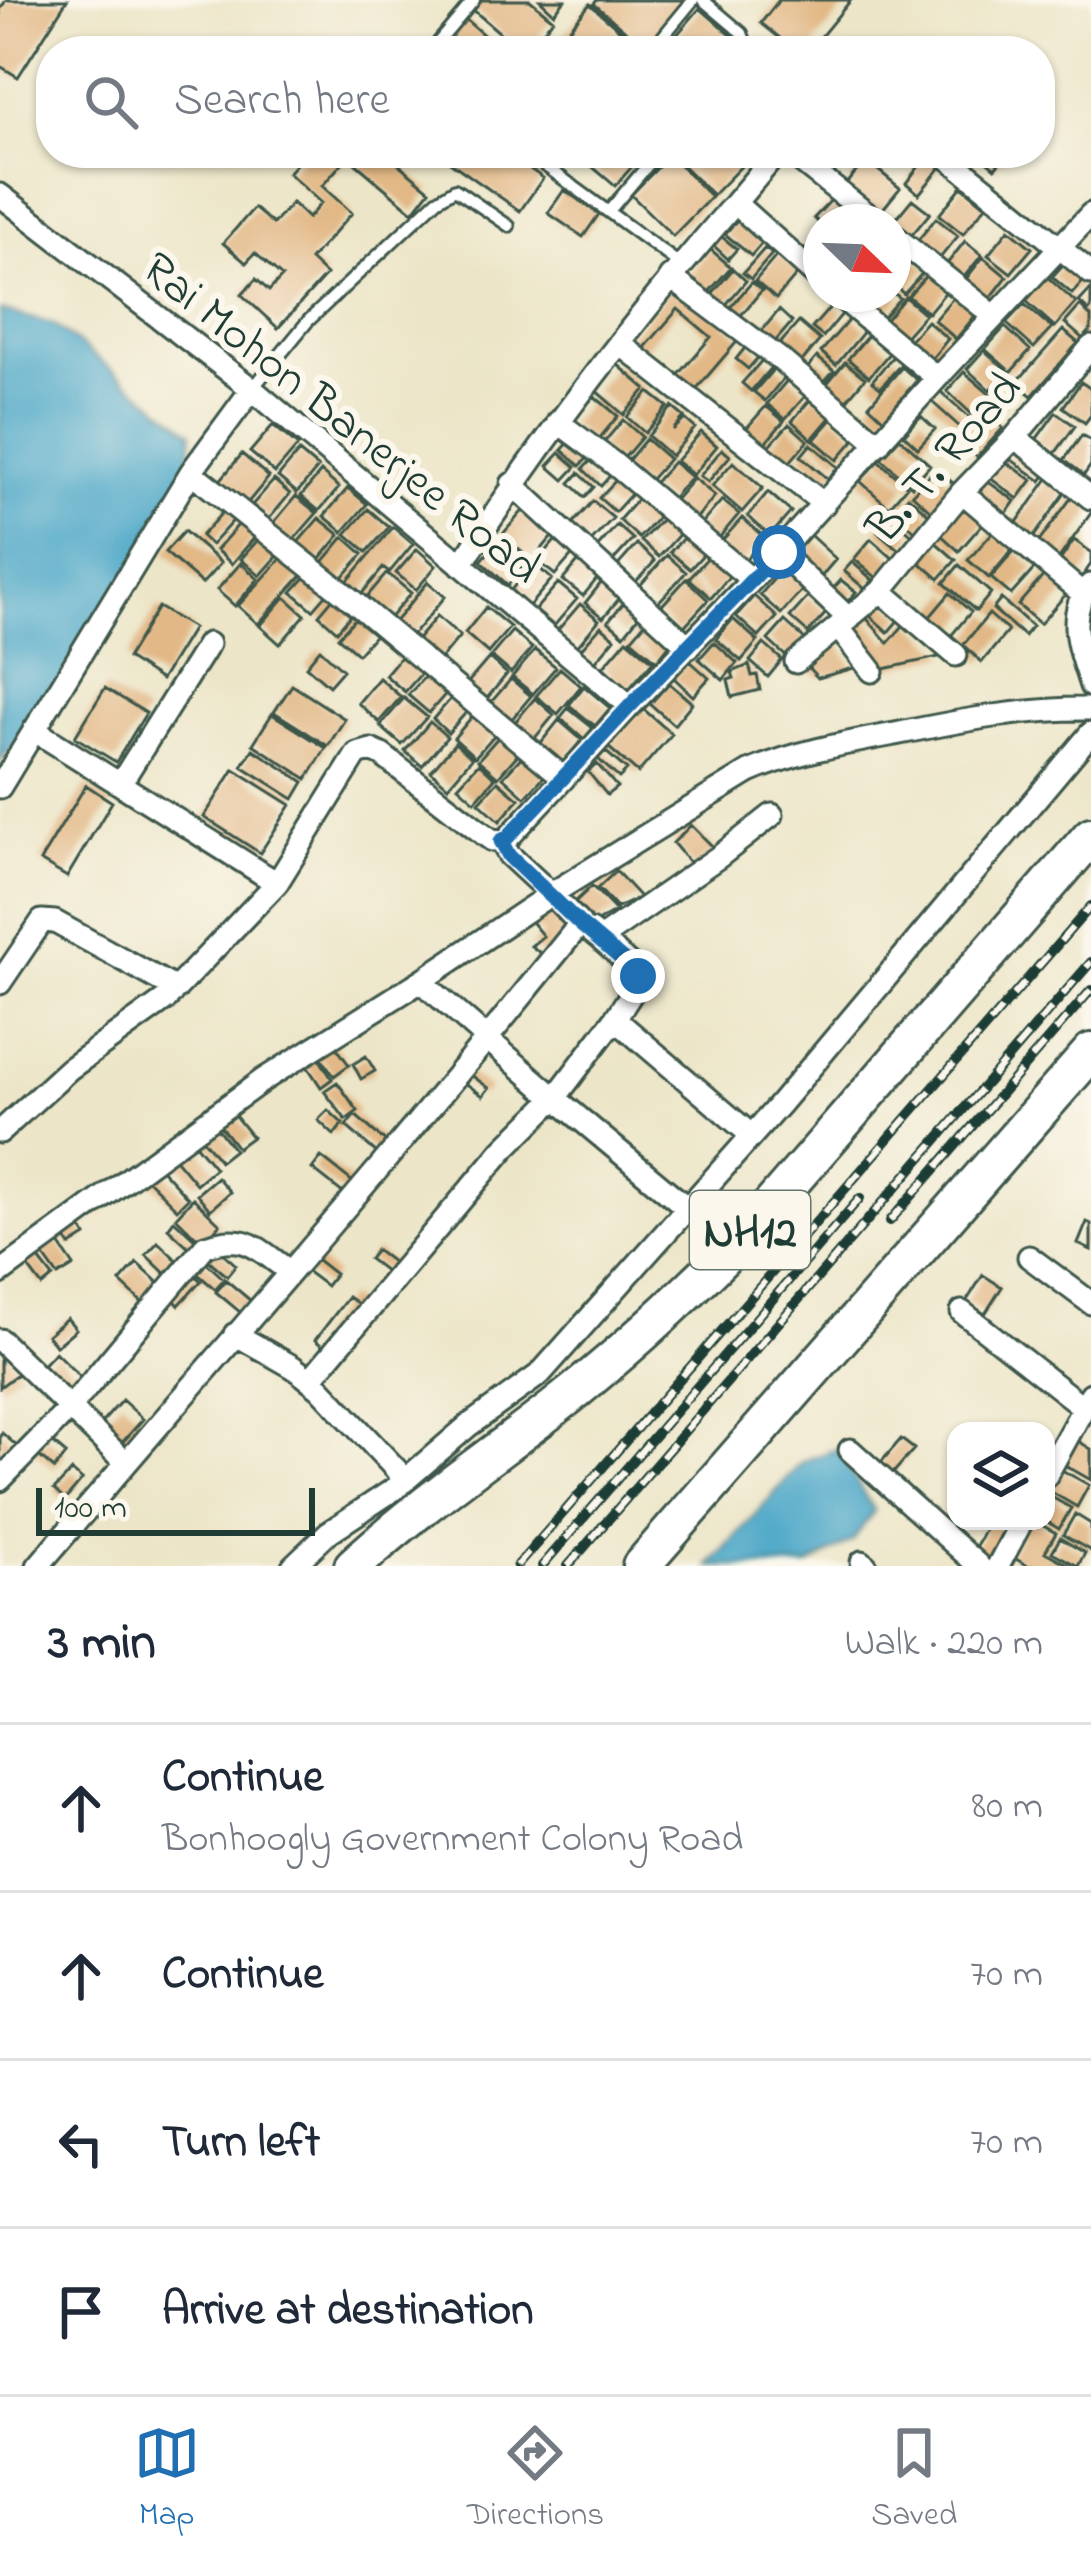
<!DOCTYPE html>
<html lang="en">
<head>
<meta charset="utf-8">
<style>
  :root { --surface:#fff; --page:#f6f6f7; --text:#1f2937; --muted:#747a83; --line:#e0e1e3; --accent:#1f6fb2 }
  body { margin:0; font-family:"Indie Flower",sans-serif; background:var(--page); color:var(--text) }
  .controls { position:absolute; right:36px; bottom:36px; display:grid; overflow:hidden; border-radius:24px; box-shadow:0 3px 9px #0004 }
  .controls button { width:108px; height:108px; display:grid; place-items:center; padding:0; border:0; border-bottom:3px solid var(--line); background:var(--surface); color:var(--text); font:60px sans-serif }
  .compass { position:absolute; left:803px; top:204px; width:108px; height:108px; border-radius:50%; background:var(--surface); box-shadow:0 3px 9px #0004; rotate:113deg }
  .scale { position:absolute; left:36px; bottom:30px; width:279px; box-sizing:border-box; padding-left:12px; border:6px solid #1f3d34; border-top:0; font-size:33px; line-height:42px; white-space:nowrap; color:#1f3d34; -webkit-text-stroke:9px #fbf7ec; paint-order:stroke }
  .stop { position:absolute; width:36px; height:36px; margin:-27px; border:9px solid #1f6fb2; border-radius:50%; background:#fff }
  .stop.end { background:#1f6fb2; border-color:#fff; box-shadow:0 3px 12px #0008 }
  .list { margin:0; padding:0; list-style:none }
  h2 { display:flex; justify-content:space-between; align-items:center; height:156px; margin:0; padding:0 48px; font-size:51px }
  h2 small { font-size:39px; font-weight:400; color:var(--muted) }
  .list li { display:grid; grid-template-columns:78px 1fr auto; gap:36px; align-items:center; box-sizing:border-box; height:168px; padding:0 48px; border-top:3px solid var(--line) }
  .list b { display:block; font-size:45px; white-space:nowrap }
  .list p { margin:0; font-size:39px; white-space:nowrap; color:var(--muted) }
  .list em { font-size:39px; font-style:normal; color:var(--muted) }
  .icon { flex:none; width:66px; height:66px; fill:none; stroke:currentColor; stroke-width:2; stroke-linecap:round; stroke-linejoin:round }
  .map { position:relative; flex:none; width:1091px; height:1566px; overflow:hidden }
  .search { position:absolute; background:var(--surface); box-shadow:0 3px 9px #0004; left:36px; right:36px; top:36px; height:132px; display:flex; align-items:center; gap:30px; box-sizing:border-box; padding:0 42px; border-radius:48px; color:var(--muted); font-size:45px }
  .sheet { height:828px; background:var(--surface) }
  nav { display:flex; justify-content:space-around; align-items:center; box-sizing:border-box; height:168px; border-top:3px solid var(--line); background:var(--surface); font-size:33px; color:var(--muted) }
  nav a { display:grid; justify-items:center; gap:6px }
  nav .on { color:var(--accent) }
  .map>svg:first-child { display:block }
  .water { fill:#48a6c7; stroke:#34727e; stroke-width:3 }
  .building { fill:#e2b886 }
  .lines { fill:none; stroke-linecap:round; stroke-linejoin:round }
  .lane-casing { stroke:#3e564a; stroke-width:16 }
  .street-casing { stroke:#3e564a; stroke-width:27 }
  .highway-casing { stroke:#3e564a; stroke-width:42 }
  .lane { stroke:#fff; stroke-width:10 }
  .street { stroke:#fff; stroke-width:21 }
  .highway { stroke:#fff; stroke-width:36 }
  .rail-casing { stroke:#1f3d34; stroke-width:10 }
  .rail { stroke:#fbf7ec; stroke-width:6; stroke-dasharray:18; stroke-linecap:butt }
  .route { stroke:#1f6fb2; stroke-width:15 }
  .labels { text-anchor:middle; stroke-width:12; stroke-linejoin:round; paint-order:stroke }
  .shield { fill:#fbf7ec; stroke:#61756b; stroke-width:3 }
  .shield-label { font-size:45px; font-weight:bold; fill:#1f3d34 }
  .street-label { font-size:48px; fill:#1f3d34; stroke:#fbf7ec }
</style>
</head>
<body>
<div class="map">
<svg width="1091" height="1566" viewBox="0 0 1091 1566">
  <rect width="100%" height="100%" fill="#fbf7ec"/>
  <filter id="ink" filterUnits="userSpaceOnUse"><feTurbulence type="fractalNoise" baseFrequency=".00833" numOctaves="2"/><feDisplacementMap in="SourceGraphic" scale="24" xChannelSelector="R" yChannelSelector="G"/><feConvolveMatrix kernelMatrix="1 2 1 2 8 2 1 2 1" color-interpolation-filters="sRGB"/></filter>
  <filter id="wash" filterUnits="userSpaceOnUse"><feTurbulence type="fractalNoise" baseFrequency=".004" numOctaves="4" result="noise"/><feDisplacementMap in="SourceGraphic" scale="48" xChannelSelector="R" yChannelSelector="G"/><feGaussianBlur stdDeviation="2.7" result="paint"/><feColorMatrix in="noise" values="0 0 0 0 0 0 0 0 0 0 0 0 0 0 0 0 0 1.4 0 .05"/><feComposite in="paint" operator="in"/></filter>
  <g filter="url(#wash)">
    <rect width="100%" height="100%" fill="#ece5c7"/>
    <!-- water -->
    <path class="water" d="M0,310L53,324L192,432L188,485L86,655L0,762Z
      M837,1449L874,1511L852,1541L807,1566H709L803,1461Z"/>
    <g id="blocks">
      <!-- building -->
      <path class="building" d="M6,0H67L18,77L0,66V10Z
        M480,0H530L553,19L526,51H521L472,9Z
        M540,0H565L554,13Z
        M597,0H686L645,48L594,4Z
        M779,0H851L809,51H796L761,23Z
        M590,4L636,44L630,51H550Z
        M700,8L739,42L731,51H663Z
        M465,19L502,51H438Z
        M306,153H351L322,186L352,213L310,260L326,275L278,328L242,295L256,279L269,291L282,277L255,253L246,263L223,243L254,208L273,224L292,203L308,218L321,203L288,173Z
        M364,153H385L430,190L413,212L355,163Z
        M456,153H507L543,178L520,211L450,162Z
        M576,153H644L615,186Z
        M670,153H754L713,195Z
        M812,153H850L830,178L807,159Z
        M977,153H1007L995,168Z
        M670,155L711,197L673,236L631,195Z
        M927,156L941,167L919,194L906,183Z
        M866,160L900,188L878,215L844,186Z
        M962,186L986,206L963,234L939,215Z
        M564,190L599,214L583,237L548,213Z
        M836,195L854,212L845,222H818L814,218Z
        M912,199L930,213L906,242L893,232V222Z
        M936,218L958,236L936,263L914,245Z
        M737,220L763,242L751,256L725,234Z
        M1009,229L1032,248L1011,273L988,255Z
        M721,236L737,249L728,259L713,245Z
        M965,241L982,255L959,283L943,269Z
        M765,248L772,254L751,279L743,273Z
        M710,249L731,267L708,293L688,276Z
        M907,251L927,268L904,294L893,284V268Z
        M778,254L799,272L776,299L755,281Z
        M983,257L1007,277L986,304L962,284Z
        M1068,259L1087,277L1072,294L1052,277Z
        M733,269L746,281L724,307L710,296Z
        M930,271L949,288L928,313L908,296Z
        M1045,275L1076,303L1055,327L1024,299Z
        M676,282L741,337L693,393L676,378L711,337L678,309L643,350L629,338Z
        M752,282L762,290L737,320L727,311Z
        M1091,289V309L1089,311L1079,302Z
        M957,293L979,311L956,339L934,320Z
        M863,294H895L900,298L879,322L856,302Z
        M905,297L925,314L902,340L883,323Z
        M833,304L843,313L823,337L812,328Z
        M1024,304L1052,328L1034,348L1006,323Z
        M1080,306L1091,317V330L1083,339L1065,323Z
        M779,310L792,322L773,344L760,333Z
        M852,316L866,329L836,365L821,352Z
        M927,321L948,339L929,362L907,343Z
        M799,322L820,340L798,366L777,347Z
        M1005,327L1030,350L1011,372L985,349Z
        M1063,330L1078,343L1032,396L1016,383Z
        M870,333L891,351L869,377L848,359Z
        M749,343L761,354L748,369L736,359Z
        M984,350L1008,371L990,390L967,369Z
        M894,355L902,363L880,388L872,381Z
        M817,357L834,371L822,385L805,371Z
        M764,358L773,365L751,391L742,383Z
        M845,362L865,378L844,403L825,386Z
        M617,364L646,389L624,415L595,390Z
        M777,365L787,374L765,401L754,392Z
        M902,367L917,380L884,419L869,405Z
        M964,372L992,396L974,416L947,391Z
        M790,377L808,393L785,419L767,404Z
        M1081,382L1091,389V415L1085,423L1063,407Z
        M940,391L970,418L961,428L931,401Z
        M649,392L668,407L645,433L627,417Z
        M814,395L834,413L812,439L792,421Z
        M594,396L618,416L594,445L570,424Z
        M766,406L784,421L762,447L744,431Z
        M672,407L684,417L673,430L685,419L695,428L671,456L648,436Z
        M984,410L1003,428L977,457L958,440Z
        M1056,412L1075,426L1054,455L1035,441Z
        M835,416L858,436L837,460L814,440Z
        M921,416L935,429L918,448L904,435Z
        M623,420L642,437L618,465L599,448Z
        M789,424L808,441L783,470L763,453Z
        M273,425L298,446L275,473L250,452Z
        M701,432L717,446L693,475L676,461Z
        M1082,435L1091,441V465L1084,475L1064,460Z
        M574,437L592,453L580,466L562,450Z
        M900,438L930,465L912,486L881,458Z
        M646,439L669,459L643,488L621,469Z
        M1019,443L1051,467L1041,481L1009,458Z
        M811,444L838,467L828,479L801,456Z
        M722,449L730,456L708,482L700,476Z
        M299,452L318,468L297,493L278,477Z
        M560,453L576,467L564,480L548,466Z
        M242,454L269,477L245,506L218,483Z
        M597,454L615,470L601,486L583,469Z
        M999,457L1032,480L1018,499L986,475Z
        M879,461L907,486L889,507L860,481Z
        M673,462L691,477L668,503L650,488Z
        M733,462L763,488L742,512L712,486Z
        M936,468L955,485L932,512L912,494Z
        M321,472L339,488L319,511L301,496Z
        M579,473L594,487L585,497L570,483Z
        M1052,473L1070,486L1033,538L1015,525Z
        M619,477L634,491L615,512L599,498Z
        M694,478L715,496L690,526L669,507Z
        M983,478L1015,501L1006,514L973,491Z
        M274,480L290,494L269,519L252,505Z
        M348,488L367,504L343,532L324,516Z
        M768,492L791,512L770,536L748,516Z
        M642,494L662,513L639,538L619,520Z
        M1074,494L1091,506V513L1059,558L1038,543Z
        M296,496L317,513L291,543L271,526Z
        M908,496L931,516L916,532L894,512Z
        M722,500L739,514L714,544L697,529Z
        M593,501L613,518L587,546L568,529Z
        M963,502L985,521L959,551L938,532Z
        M229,505L239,514L211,545L201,536Z
        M526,507L556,532L532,561L502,535Z
        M368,509L389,527L367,552L346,534Z
        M667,514L684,529L659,557L641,541Z
        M891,515L912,535L899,550L877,531Z
        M245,517L261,530L232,564L216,550Z
        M319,518L340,535L315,565L294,547Z
        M742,518L765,538L741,565L718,545Z
        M617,525L633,539L611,563L596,549Z
        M393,527L413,544L389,573L383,568L359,597L345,584Z
        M184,531L221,563L202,584L165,552Z
        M690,531L709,548L690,569L670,552Z
        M265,532L284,549L260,576L241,559Z
        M993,532L1013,549L989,578L968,560Z
        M810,535L836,559L818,580L791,556Z
        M559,536L576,551L555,575L538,561Z
        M344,537L363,554L337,584L318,568Z
        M500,539L527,562L508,585L481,561Z
        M871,539L895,560L878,579L854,559Z
        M933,540L956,560L939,579L916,559Z
        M1074,540L1091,552V564L1079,581L1057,565Z
        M637,544L655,561L632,586L614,570Z
        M417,549L436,566L416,590L396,573Z
        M289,550L309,568L258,624L238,606Z
        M1015,550L1035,568L1011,595L991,578Z
        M712,553L733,572L711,598L689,578Z
        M667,555L686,572L654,607L636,590Z
        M582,557L601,574L583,596L563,580Z
        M852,562L873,580L865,589L844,571Z
        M241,563L258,579L235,606L217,590Z
        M533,563L552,579L529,606L511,590Z
        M959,565L991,593L976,611L944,583Z
        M785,566L807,585L781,614L760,595Z
        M312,570L332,588L313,610L292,592Z
        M387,573L411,593L388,620L364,600Z
        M1045,574L1067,593L1040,624L1018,605Z
        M605,578L623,594L603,618L585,603Z
        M686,579L708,600L678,633L656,612Z
        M841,580L856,592L847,602L833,589Z
        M428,582L445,597L410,638L393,624Z
        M558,583L577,599L554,626L535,610Z
        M950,593L971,612L950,637L928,619Z
        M336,595L354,611L337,631L319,615Z
        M754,596L777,617L759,637L736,616Z
        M285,597L305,615L280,644L260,626Z
        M808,597L826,613L808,633L790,617Z
        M881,598L902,616L888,632L868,614Z
        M627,599L642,612L624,635L608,621Z
        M1001,599L1032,626L1024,636L993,609Z
        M580,604L599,620L577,647L557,631Z
        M158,607L193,628L161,680L127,658Z
        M486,607L510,627L488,653L465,633Z
        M361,612L380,629L358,654L338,637Z
        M862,613L888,643L908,620L948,655L884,669L872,662L849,626Z
        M989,614L1008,631L982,662L963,645Z
        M437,616L460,636L437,663L414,643Z
        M650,617L675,638L657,661L631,639Z
        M733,619L758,641L741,661L716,639Z
        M785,621L807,641L790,660L768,640Z
        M601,626L615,638L594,663L580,650Z
        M512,631L532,648L511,673L491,656Z
        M834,634L854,668L818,678L803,662Z
        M627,639L653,661L628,690L603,667Z
        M714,642L737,663L723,680L699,659Z
        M764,644L782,660L768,677L750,661Z
        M320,649L343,670L329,686L306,666Z
        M406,650L426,668L405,692L385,675Z
        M535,650L556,667L533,694L512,677Z
        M489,658L507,674L484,702L465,686Z
        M690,661L709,678L693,696L674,678Z
        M749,665L752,676L757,675L760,690L732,697L728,680L734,678L732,672Z
        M560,668L581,686L558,714L536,696Z
        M430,671L450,689L429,713L408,695Z
        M379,678L401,697L379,722L358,703Z
        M511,679L531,696L506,726L486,708Z
        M669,683L692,703L674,725L650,704Z
        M292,685L345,719L328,746L274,712Z
        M584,686L610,708L595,726L569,705Z
        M105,688L146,713L116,762L75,737Z
        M455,694L470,708L448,733L433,719Z
        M404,698L427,717L402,745L380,726Z
        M535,698L554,715L530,744L510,728Z
        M568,708L593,728L584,739L560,718Z
        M642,708L672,734L638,773L608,747Z
        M475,713L497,732L475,757L454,738Z
        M272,714L326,748L307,779L253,744Z
        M559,720L582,740L561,764L539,745Z
        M430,722L447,737L422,766L405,751Z
        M501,734L520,752L498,777L478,760Z
        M455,743L472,758L448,786L431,771Z
        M253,749L304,782L294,799L242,766Z
        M527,751L549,771L525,797L503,777Z
        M605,751L627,770L619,778L598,759Z
        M479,763L495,778L475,801L458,786Z
        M597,764L617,787L607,795L588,772Z
        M234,769L291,805L260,853L204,817Z
        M498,781L519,799L500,821L479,802Z
        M86,785L112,802L67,877L40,861Z
        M691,825L716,850L694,868L673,843Z
        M616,871L640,897L617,908L598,888Z
        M592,886L616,911L590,926L573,904Z
        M550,898L573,925L544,956L531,946L543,936L527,917Z
        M334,1044L349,1065L334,1076L319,1054Z
        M317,1055L332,1079L321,1087L305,1063Z
        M366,1056L375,1071L361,1079L353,1064Z
        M467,1072L489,1088L483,1096L461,1080Z
        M337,1082L358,1111L346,1120L324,1091Z
        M328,1110L343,1124L334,1135L318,1120Z
        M232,1112L252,1137L237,1148L218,1123Z
        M355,1115L387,1143L378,1154L346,1126Z
        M215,1125L234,1150L220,1161L200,1136Z
        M190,1138L215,1168L196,1184L171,1154Z
        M321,1157L353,1182L344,1194L312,1169Z
        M160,1168L188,1198L177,1209L148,1180Z
        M217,1177L230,1192L210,1210L197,1194Z
        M193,1198L220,1224L202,1243L176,1217Z
        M174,1220L201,1245L194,1252L168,1228Z
        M1087,1222L1091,1224V1250L1078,1244Z
        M78,1223L86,1236L70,1246L62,1234Z
        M57,1241L74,1266L58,1276L41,1252Z
        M158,1242L183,1266L171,1279L146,1255Z
        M216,1247L236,1265L227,1276L206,1258Z
        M376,1250L392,1262L385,1271L369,1259Z
        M308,1253L335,1274L326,1286L298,1265Z
        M35,1254L53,1277L42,1286L24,1262Z
        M202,1259L224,1279L215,1289L193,1270Z
        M137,1263L163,1287L146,1306L120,1282Z
        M192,1273L201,1281L179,1305L171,1297Z
        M983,1275L1002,1287L985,1314L966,1302Z
        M226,1280L251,1301L241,1313L216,1292Z
        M348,1297L360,1305L326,1349L315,1340Z
        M67,1318L76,1329L56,1346L47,1335Z
        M6,1352L20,1372L0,1387V1356Z
        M55,1352L82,1379L64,1398L37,1371Z
        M122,1400L143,1419L120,1445L99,1426Z
        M2,1433L19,1448L0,1471V1436Z
        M46,1437L66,1454L54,1469L33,1451Z
        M901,1439L914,1449L888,1479L876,1468Z
        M1075,1439L1091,1449V1480L1061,1463Z
        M1058,1468L1089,1485L1077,1507L1046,1489Z
        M72,1471L82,1480L65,1500L54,1490Z
        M1046,1494L1071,1508L1059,1529L1046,1521Z
        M1075,1514L1091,1524V1551L1063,1535Z
        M978,1521H995L1005,1527L985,1565L970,1557L985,1529L977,1525Z
        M1028,1521H1034L1056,1533L1045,1552L1071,1566H1028L1009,1555Z
        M1060,1538L1085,1553L1078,1566L1052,1552Z"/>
    </g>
  </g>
  <g filter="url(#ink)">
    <use href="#blocks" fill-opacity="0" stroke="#3e564a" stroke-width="3"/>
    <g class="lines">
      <defs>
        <path id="lane" d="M703,0L742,33L747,46L743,51
          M431,51L474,0
          M651,51L693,0
          M526,153L551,170
          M566,153L551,170L681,265
          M609,211L658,153
          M252,389L308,321L437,200L455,189L509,226"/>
        <path id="street" d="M790,153L877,222
          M942,153L1091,273
          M0,195L252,389L630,706
          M735,203L777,153
          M893,235L994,316
          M670,277L781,360L879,444
          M837,294L937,378
          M619,343L824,504
          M558,422L613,463L752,580
          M1015,437L1091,498
          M191,472L342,592L564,778L630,706L779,552L937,378L1091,214
          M512,484L689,647
          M962,492L1083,594
          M779,552L849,619
          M461,565C543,437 635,318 735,203L821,280
          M1090,585C1064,616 1080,651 1091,686
          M881,591L956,655
          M838,627L872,671
          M796,662L881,591L962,492L1015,437L1091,347
          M120,784L208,644
          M0,787L191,472L252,389
          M501,841L507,839L564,778
          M590,931L600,939L720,856L772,815
          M421,981L555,1098L686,1207
          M0,983L42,921L55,922L176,989
          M615,1019L751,1135
          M0,1132L69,1069L165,1000L277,883
          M1029,1257L1091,1303
          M0,1273L263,1080L421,981L551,894L509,855L501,841L492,840L485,835L382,755L371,750L357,754L277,883L34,730
          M962,1312L1083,1407
          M235,1334L293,1367L320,1388L406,1480
          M0,1340L126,1463
          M310,1380L503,1150L555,1098L615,1019L635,988L637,976L631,966L600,939
          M850,1450L979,1566
          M1046,1476L1091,1394
          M0,1480L69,1409L205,1246C247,1232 256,1248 289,1271
          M862,1562L866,1566
          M38,1566C220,1353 405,1143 580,924L551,894L749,772C795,752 846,743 895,734C959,721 1025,708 1091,709
          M293,1566L329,1532L396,1488L468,1426L540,1374L780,1104L1091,733
          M998,1566L1022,1521"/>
        <path id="highway" d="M353,1566C416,1508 488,1459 555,1407C624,1353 686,1295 746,1234L1091,836
          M641,1566L1091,1052"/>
      </defs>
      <!-- lane casing -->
      <use href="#lane" class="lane-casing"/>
      <!-- street casing -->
      <use href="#street" class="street-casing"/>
      <!-- highway casing -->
      <use href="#highway" class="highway-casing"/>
      <!-- lane -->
      <use href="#lane" class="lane"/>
      <!-- street -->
      <use href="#street" class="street"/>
      <!-- highway -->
      <use href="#highway" class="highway"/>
      <defs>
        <path id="rail" d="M890,1221L1091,990
          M517,1566L1091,906
          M542,1566L860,1198
          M568,1566L1091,962"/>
      </defs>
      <!-- rail casing -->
      <use href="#rail" class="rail-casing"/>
      <!-- rail -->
      <use href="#rail" class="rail"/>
    </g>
  </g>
  <g class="lines" filter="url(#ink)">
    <!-- route -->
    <path class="route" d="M638,976L631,967L580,924L509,856L501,841L507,838L630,706L779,552"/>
  </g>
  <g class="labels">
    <!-- shield labels -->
    <rect class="shield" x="690" y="1191" width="120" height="78" rx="9"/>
    <g class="shield-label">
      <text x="750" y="1246">NH12</text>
    </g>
    <!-- street labels -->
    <g class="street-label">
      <text transform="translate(343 416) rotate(39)" y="17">Rai Mohon Banerjee Road</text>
      <text transform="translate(942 456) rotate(-49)" y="17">B. T. Road</text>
    </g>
  </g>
</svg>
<div class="controls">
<button><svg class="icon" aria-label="layers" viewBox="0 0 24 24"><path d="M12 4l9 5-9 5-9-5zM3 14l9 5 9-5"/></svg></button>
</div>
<svg class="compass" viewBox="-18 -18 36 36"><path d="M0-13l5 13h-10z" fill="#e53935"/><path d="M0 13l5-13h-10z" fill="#747a83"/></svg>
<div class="scale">100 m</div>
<div class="stop" style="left:779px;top:552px"></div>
<div class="stop end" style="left:638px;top:976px"></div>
<div class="search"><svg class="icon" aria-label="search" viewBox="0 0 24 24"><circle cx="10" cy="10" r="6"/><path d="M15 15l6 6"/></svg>Search here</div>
</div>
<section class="sheet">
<h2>3 min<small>Walk · 220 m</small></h2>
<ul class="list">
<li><svg class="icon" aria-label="ahead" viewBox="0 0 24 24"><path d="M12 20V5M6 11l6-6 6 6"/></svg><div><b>Continue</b><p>Bonhoogly Government Colony Road</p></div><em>80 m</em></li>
<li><svg class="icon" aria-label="ahead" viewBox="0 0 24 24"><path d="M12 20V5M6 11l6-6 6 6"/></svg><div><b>Continue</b></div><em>70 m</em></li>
<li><svg class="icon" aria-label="left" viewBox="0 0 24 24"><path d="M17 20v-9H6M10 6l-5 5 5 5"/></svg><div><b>Turn left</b></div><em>70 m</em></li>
<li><svg class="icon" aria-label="arrive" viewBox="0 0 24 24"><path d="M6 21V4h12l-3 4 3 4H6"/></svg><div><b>Arrive at destination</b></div></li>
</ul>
</section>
<nav>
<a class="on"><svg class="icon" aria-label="map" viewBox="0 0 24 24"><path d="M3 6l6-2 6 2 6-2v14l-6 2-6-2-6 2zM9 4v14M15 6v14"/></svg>Map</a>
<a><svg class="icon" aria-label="directions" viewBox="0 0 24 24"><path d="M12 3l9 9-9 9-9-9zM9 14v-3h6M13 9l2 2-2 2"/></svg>Directions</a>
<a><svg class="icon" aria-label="saved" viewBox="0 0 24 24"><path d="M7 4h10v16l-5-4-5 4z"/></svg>Saved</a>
</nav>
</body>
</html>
